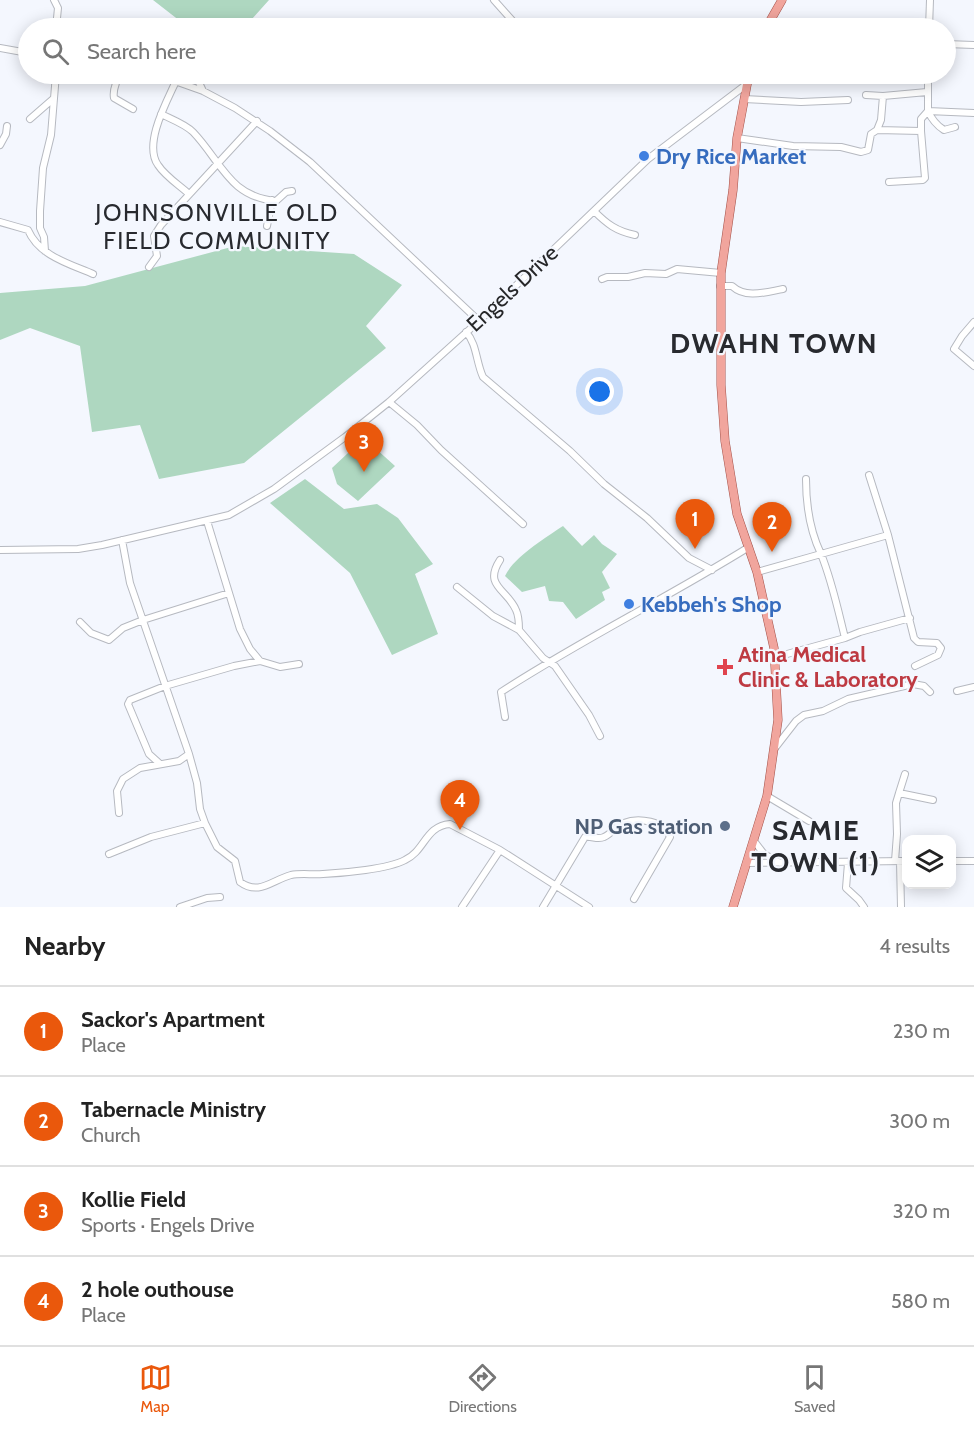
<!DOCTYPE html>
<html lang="en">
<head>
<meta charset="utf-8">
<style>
  :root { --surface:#fff; --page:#f6f6f6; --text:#222; --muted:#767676; --line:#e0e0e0; --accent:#ea580c }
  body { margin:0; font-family:Cabin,sans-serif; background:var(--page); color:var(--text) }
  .controls { position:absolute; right:18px; bottom:18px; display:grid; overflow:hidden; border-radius:12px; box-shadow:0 3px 15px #0003 }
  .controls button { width:54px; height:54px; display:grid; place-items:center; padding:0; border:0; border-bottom:2px solid var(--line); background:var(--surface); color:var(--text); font:30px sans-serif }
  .you { position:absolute; left:600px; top:392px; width:21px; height:21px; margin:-15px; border:4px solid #fff; border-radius:50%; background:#1a73e8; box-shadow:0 0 0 9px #1a73e833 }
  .badge { display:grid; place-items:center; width:39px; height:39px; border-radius:50%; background:var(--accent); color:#fff; font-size:20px; font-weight:700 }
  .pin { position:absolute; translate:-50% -50px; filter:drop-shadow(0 2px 3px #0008) }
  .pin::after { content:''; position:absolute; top:32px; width:21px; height:18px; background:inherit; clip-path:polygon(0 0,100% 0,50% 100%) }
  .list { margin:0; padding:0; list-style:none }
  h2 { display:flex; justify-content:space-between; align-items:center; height:78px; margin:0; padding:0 24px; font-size:26px }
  h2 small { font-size:20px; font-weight:400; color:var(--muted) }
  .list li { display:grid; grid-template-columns:39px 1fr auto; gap:18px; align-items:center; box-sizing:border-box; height:90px; padding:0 24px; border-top:2px solid var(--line) }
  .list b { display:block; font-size:22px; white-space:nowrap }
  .list p { margin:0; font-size:20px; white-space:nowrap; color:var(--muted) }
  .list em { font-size:20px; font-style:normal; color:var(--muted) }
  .icon { flex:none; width:33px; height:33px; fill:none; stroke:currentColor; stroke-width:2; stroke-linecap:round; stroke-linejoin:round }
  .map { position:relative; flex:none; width:974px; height:907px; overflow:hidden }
  .search { position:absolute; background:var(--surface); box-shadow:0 3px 15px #0003; left:18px; right:18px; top:18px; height:66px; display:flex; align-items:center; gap:15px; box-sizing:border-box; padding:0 21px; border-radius:33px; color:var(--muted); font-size:22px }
  .sheet { height:438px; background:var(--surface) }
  nav { display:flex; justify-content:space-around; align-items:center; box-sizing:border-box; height:84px; border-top:2px solid var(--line); background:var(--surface); font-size:16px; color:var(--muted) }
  nav a { display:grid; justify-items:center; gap:3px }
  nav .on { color:var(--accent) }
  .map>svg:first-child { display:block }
  .green { fill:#aed7c0 }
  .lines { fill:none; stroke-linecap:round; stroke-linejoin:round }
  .minor-casing { stroke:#b6b9c0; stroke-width:8 }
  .major-casing { stroke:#a3524a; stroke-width:9 }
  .minor { stroke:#fff; stroke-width:6 }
  .major { stroke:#f1a59d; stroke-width:8 }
  .shop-dot { fill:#3f7fe0; stroke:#f4f7fe; stroke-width:2 }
  .health-dot { fill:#e0444e; stroke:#f4f7fe; stroke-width:2 }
  .service-dot { fill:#5c6f8a; stroke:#f4f7fe; stroke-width:2 }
  .labels { text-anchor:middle; stroke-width:4.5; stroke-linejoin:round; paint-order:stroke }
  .shop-label { font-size:22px; font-weight:bold; fill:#366cbe; stroke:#f4f7fe; text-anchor:start }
  .street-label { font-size:22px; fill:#262729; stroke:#f4f7fe }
  .health-label { font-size:22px; font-weight:bold; fill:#be3a42; stroke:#f4f7fe; text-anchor:start }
  .service-label { font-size:22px; font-weight:bold; fill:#4e5e75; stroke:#f4f7fe; text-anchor:end }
  .neighbourhood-label { font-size:24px; letter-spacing:1.5px; fill:#282a2f; stroke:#f4f7fe }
  .district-label { font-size:28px; font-weight:bold; letter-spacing:1.5px; fill:#282a2f; stroke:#f4f7fe }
</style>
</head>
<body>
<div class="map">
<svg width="974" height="907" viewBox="0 0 974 907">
  <rect width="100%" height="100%" fill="#f4f7fe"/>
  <!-- green -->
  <path class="green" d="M153,0H269L244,28H189Z
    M235,246L354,254L402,285L366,326L386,348L244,463L159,479L140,425L92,432L80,346L30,328L0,340V293L85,286Z
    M364,438L395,466L358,501L337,484L332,468Z
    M305,479L344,509L377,504L398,518L433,564L415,574L438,634L392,655L350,573L270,503Z
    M563,526L582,546L594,535L602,544L617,554L602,572L610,588L602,592L605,600L576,619L563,602L549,601L545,586L522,592L505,576C514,557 545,538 563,526Z"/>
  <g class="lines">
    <defs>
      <path id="minor" d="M54,0L58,8L56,28
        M494,0L519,28
        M929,28L930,0
        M946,44L974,45
        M0,48L28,53
        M118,74C118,82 112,88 114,98L133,109
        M155,74L203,91L235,108L270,131L310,162L479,321
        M195,74L203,91
        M176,81C167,101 143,144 158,165C165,176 179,185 189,194
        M866,95L883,96L927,92
        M744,99L801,102L848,100
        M161,114C171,119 185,124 193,132C221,161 229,197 276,201L286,192L292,191
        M30,119L53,99
        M955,127L944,130C936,125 932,120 928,111L974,113
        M877,130L881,120L883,96
        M737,138L793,146L841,147L861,152L868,150L871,134L877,130L921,131
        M0,145L6,134L7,126
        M889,182L923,180L925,178L921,131V119L928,111V74
        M594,211C607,224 616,231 635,235
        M0,222L28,230C39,256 70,264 93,274
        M267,226L272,200
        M45,251L44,237L40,228V211L43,168L51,135L56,74
        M149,267L157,256L154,236L161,225L257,121
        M602,279L607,277H628L645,273L666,274L677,269L721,273
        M720,286H732C746,299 766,292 783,289
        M974,322L962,336L954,349L974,366
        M466,332C477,344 476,362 483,377L570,451L604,484L647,518L689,558L712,570
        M389,402L417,425L441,450L523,524
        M869,475L888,535
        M207,521L240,629L250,649L260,661
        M122,540L130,583L189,754
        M0,550L78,549L102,545L229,515L274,489L345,437L389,402L479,321L648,159L747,84
        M500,560C483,586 507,589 516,610C519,616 519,624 519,630
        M757,572L821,554C810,531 806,505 806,479
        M457,587L493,616L519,630L543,658L555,666L589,715L600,736
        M80,622L91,633L109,640L123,628L143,620L229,593
        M845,638L860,632L910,618
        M775,662L787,654L845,638C838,610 832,581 821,554L888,535L914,638L918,642L937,643L941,648L938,655L915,666
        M957,691L974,687
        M505,717L501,692C581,640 667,598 749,547
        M775,748L796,721L804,715L823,711L848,699L913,684L924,686L930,692
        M159,763L149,754L128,704L130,700L165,686L234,666L260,661L280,667L299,664
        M899,793L905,774
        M767,796L809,821
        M205,823L217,847L235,861L240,882C259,896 272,880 291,875C301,873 313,875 323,874C344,873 388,869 405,860C425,851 425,826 450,824L500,850L589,907
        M754,841L764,854L780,863
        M109,854L151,837L205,823L200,809L197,783L189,754L179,761L140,768L123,779L117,791L119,813
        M895,861L897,834L896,803L899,793L933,800
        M900,861L901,907
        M952,861H974
        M747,863L906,861
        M848,863L846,888L859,900L864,907
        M180,907L207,898L220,897
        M462,907L500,850
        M543,907L585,837C592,836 598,840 604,837C611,834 616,826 624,823C638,817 665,821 670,837L634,899"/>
      <path id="major" d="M766,28L782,0
        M733,907L767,796L778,720L774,648L757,572L737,514L725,441L721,385V273L733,190L737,138L749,74"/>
    </defs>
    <!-- minor casing -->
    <use href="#minor" class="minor-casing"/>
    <!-- major casing -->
    <use href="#major" class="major-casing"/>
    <!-- minor -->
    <use href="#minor" class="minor"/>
    <!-- major -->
    <use href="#major" class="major"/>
  </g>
  <!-- markers -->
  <g class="shop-dot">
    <circle cx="644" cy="156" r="6"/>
    <circle cx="629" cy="604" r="6"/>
  </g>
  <path class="health-dot" d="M722 658h6v6h6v6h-6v6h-6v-6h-6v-6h6z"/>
  <circle class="service-dot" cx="725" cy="826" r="6"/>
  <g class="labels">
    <!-- shop labels -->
    <g class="shop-label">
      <text x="656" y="164">Dry Rice Market</text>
      <text x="641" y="612">Kebbeh's Shop</text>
    </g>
    <!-- street labels -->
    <g class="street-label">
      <text transform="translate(512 288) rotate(-43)" y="8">Engels Drive</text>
    </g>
    <!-- health labels -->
    <g class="health-label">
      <text x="738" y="662">Atina Medical<tspan x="738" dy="25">Clinic &amp; Laboratory</tspan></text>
    </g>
    <!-- service labels -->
    <g class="service-label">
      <text x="713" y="834">NP Gas station</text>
    </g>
    <!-- neighbourhood labels -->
    <g class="neighbourhood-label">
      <text x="217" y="221">JOHNSONVILLE OLD<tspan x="217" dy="28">FIELD COMMUNITY</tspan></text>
    </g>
    <!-- district labels -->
    <g class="district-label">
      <text x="774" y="353">DWAHN TOWN</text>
      <text x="816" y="840">SAMIE<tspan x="816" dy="32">TOWN (1)</tspan></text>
    </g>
  </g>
</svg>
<div class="controls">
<button><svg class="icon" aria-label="layers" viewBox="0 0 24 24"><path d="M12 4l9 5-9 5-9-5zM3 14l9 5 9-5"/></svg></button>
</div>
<div class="you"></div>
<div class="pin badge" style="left:695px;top:549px">1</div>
<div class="pin badge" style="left:772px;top:552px">2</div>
<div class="pin badge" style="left:364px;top:472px">3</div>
<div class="pin badge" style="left:460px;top:830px">4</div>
<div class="search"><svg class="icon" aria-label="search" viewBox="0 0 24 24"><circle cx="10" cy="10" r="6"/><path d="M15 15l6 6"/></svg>Search here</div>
</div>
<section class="sheet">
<h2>Nearby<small>4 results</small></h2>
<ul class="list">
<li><span class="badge">1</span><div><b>Sackor's Apartment</b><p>Place</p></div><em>230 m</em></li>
<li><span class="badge">2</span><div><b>Tabernacle Ministry</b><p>Church</p></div><em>300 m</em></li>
<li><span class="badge">3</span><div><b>Kollie Field</b><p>Sports · Engels Drive</p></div><em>320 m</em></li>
<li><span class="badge">4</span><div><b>2 hole outhouse</b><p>Place</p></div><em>580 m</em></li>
</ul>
</section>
<nav>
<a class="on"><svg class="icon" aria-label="map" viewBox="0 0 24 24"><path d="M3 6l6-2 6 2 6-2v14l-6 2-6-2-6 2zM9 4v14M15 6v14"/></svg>Map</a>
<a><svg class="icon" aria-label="directions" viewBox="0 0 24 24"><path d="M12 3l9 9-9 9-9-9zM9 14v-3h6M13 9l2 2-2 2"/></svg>Directions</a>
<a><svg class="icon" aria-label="saved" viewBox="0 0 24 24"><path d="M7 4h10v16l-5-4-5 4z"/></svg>Saved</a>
</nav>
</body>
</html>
